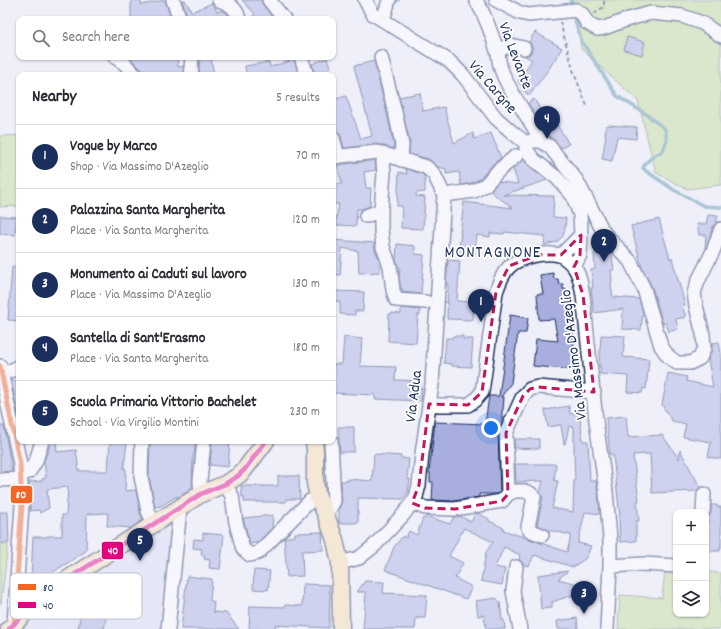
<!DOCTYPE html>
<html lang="en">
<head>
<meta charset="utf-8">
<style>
  :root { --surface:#fff; --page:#f7f7f7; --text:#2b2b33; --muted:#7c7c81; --line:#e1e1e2; --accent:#1b2f5e }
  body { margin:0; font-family:Dekko,sans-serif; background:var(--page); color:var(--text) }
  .controls { position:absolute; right:12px; bottom:12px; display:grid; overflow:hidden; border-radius:8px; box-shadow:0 1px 3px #0004 }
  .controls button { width:36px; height:36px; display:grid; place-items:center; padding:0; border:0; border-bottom:1px solid var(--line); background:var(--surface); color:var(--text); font:20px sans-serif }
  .you { position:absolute; left:491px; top:428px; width:14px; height:14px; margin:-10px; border:3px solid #fff; border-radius:50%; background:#1a73e8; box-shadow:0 0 0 6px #1a73e833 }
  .badge { display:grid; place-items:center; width:26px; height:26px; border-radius:50%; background:var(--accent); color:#fff; font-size:13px; font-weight:700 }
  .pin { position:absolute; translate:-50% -33px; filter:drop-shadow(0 1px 2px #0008) }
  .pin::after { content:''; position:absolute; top:21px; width:14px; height:12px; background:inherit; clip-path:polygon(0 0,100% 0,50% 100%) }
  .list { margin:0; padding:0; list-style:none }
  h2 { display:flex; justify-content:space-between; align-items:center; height:52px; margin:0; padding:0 16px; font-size:17px }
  h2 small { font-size:13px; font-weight:400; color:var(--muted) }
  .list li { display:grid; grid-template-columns:26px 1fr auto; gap:12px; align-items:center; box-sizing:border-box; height:64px; padding:0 16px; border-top:1px solid var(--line) }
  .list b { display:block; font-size:15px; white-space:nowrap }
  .list p { margin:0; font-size:13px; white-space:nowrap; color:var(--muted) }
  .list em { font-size:13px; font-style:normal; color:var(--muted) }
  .icon { flex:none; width:22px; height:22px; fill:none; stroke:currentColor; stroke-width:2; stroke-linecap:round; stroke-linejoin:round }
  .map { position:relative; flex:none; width:721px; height:629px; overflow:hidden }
  .search { position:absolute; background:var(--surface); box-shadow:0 1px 3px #0004; left:16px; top:16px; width:320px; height:44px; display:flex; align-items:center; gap:10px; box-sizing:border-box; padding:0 14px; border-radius:8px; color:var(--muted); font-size:15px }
  .panel { position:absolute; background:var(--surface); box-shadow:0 1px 3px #0004; left:16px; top:72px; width:320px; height:372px; border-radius:8px }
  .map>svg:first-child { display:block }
  .built { fill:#d9dcf1 }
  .green { fill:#c1dd94; stroke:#6e8679 }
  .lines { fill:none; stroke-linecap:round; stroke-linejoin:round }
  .stream { stroke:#5a93ab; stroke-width:3.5 }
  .building { fill:#a8afdf; stroke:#1b2f5e }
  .minor-casing { stroke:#1b2f5e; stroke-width:16 }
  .major-casing { stroke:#1b2f5e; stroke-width:19 }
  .path { stroke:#1b2f5e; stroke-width:2; stroke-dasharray:4 3; stroke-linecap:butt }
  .minor { stroke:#fff; stroke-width:13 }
  .major { stroke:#faddab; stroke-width:16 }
  .bus-1-casing { stroke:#fff; stroke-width:8 }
  .bus-2-casing { stroke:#fff; stroke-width:8 }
  .bus-1 { stroke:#f26522; stroke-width:5 }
  .bus-2 { stroke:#e5007d; stroke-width:5 }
  .marked { fill:none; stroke:#c2185b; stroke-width:3; stroke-dasharray:8 5; stroke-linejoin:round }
  .labels { text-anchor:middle; stroke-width:3.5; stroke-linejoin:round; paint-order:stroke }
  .street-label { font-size:16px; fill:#1b2f5e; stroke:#fff }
  .neighbourhood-label { font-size:17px; letter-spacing:1px; fill:#1b2f5e; stroke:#fff }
  .key { fill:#fff; stroke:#bbc1cf; stroke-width:1 }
  .key-label { font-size:11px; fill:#1b2f5e }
  .line-badge { stroke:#fff; stroke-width:1.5 }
  .badge-label { font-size:11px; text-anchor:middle; font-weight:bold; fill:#fff }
</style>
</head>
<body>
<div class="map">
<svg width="721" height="629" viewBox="0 0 721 629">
  <rect width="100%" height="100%" fill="#eeeff9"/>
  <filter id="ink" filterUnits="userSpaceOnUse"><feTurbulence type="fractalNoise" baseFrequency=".025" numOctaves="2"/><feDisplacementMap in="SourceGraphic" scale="8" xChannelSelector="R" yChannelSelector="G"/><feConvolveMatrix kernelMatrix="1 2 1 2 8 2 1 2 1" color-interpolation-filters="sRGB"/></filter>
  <g filter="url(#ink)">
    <!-- built -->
    <path class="built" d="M162,527L171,532L160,629H22L37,614Z"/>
    <!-- green -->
    <path class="green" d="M574,0H721V185L687,189L656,173L638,101L581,49Z
      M19,135V206L0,207V136Z
      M0,544H8L1,604L0,603Z
      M665,569L676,570V614H706V572L721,573V629H618L620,595L662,598Z"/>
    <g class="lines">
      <!-- stream -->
      <path class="stream" d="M571,0L573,15L582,42L617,96L646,114L665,129L667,140L663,151C654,156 647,159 643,168L646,171L674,190L704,206L721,207
        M396,1L398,0"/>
    </g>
    <!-- building -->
    <path class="building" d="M131,0H141V5L165,0L171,19H131Z
      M182,0H185L192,12L212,3L215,7L217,12L222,10L228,14L231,19H188Z
      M242,0H261L263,5L274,19H250L255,14Z
      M535,32L562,48L548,70L529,96L523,90V89L518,81L532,60L525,56L530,54L532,50V46L529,42Z
      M627,37L645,42L642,55L624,50Z
      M131,57H177L178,67L183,66L184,75H158L144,73L143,71L132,60Z
      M289,57H293L299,75H246L245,66L269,62L270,67L290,61Z
      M200,58H211L214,75H200L199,68Z
      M327,58L333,75H315L312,64Z
      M374,61L388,118L394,146V149L376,144L344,148L341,136L339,133L335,130H333V100L346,96L361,139L372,136L354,66Z
      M420,93L423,111L444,107L454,143L473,133L474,139L491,133L501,158L493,164L480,179L471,183L461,185L459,172L446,174V169L438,167L429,159L409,154L410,143L399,97Z
      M534,99L542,112L541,113L549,127L556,123L569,144L561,148L555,140L547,135L528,103Z
      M608,125L637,127L636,139L617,137L612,161L602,159L606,136H605L606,126H608Z
      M523,159L528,165L547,180L503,195L554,196L553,217L566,218L565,228L563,236L557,242L544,245L545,236L504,232V234L490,233V237L477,235L474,256L458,254L461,233H460L464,202L513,208L491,192L492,189L499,181L500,182L518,184L513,169Z
      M375,160L376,170L364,172L366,188H371L370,206L362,209H357L356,226L335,225L339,204H333V184H342L337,165Z
      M406,169L422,174L425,177V192L416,193V196L425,197L423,229L401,228L402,206H397L399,172L407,174Z
      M708,215L718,216L716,222H718L713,226L706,248H705L706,235H699L697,224H706Z
      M0,216L17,217L15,235L0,234Z
      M659,219L670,259L672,258L685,305L682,306L686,317L676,319L678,329L669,332L666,323L663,324L652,287L642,268L631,226Z
      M333,240L374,243L375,250L380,261V272L359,273L358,251L342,248L340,275L333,274L334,246L333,245Z
      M397,244L415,246V254L424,255L421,294L402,292L403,289H401L399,277L400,267H398L396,259Z
      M595,249H604L612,256L614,270H611L612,281L611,286L613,297L639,299L643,312L641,330L622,329L623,309L594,313L591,288H593L591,270L595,269L594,254L595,253Z
      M448,260L460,261L457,301L474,302L473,320L447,319L448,285H446Z
      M12,267H19V321L8,320Z
      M553,273L554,279H558L559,284H563V289H567L572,325L576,370L533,366L536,339L558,341L554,319L539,320L537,294H543L540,275Z
      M334,291L364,292L363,311H355V315L340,314V302L334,301Z
      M401,308L420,310V315H418L416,343L388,341L389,314H392V313L401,314Z
      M510,315L528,318L526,333H518L511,383L501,397H504L503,410H502V423L498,433L500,491L498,494H479V497L454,501L432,500L433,482H430V473H429L435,422L485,424L489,396H499Z
      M601,335L625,336L623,357L649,359L646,389L643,388L642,393L627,392L628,376L600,374L601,367H599Z
      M453,336H463V339H473L471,367L452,366V364L444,363L446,338H453Z
      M344,337L362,339L360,366L396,367L395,380L421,381L420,388H422L421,401L375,399V395L333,393V364H342Z
      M719,342L721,353V459L708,457L711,442L683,437L686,424L672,421L662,405L668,373L687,377L686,381L713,387L708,359L712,351V343Z
      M11,381H19V414H18Z
      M569,406L570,414L579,412L583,441H588L590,481H596L598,493L600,514L585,512L578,543L591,546L586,558L573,567L534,555L529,566L524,565L521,561L519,560L520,555L504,547L495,567L505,569L502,585L481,581L486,552L493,542L464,528L449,556L463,563L455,578L472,587L466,599L385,570L394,547L403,536L406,538L409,531L417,535L423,518L425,519L426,516L450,524L454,517L460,516L471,522L475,514L478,513L489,519V521L504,528L503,530L567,552L571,535L548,530L545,528L537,525L543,497L542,496L540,493L543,481L516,482L515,464H556L554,480L558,481L552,508L573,512L574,481H575L574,456V427L569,426L565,444H564L561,425L548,427L545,410Z
      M626,416L628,437L662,435L670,446L679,459L680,450L700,487L697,491L652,493L650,454L633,455L639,501H637L639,521H636V541L620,542L619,517H620L613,455H610L606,418Z
      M0,426H4L12,471L0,472Z
      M338,427H354V452H340Z
      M514,439H539V449L515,448Z
      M50,441H56L57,452L76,450L79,471H108L110,441H127L124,469H126L125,491L136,490L140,513L143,520L131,528L107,526L108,513L87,514L86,551L36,583L31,579L33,537H47V536H62V515H66L68,487L47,489L49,508L40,513L39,510L30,511L29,482L42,481V479L46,478L44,461L47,453H48Z
      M150,441H195L194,456H193L192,488H190V490L177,498V496L161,506L155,507L149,476Z
      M212,441H230L228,467L210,465Z
      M374,454L401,456V458L409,459L407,479H410L408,492L403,499L358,498V523H339V509L342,501L341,481H348V479L372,481Z
      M278,476H299L300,499H286V502H244V497H242L241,486H278Z
      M711,505H717V507H721V548H720V551H707L708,518L711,513Z
      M0,512H8L9,543H0Z
      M273,515L272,528L258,542L250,544L243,518Z
      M322,532L323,550L302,551L303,576L287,577L284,538L295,536V533Z
      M203,533L224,535L220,569L209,568L210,560L204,559V555H201L202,549L193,548L194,539L203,540Z
      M254,570L270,571L268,590L253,589Z
      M568,571L558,579L577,584L576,594L552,602V608L541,609L538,575Z
      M187,576L212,579L210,600L214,602L213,612L226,613L239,629H181Z
      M365,581L384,582L383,593L427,595L425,618H416L415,629H363L366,592H357Z
      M303,584L330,585L329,592H330L329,628L275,625V629H249L250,606L285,607V605L302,606Z
      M85,588L110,592L104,629H78Z
      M496,598L500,602L502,620H504L505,629H486L484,615L478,616L476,601Z
      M577,618L578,629H558L557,621Z"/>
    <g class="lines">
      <defs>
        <path id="minor" d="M173,0L180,19
          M219,0C229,3 237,9 239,19
          M269,0L284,19
          M365,0L373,14L449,61L463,75L496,118L513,133L526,143
          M476,0C485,15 493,37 498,54C499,59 499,64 501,69C510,95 529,116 541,141
          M496,0L520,13L529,15L576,10L582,14L587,23L597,29L604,28L629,19L651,13L682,16L702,23L721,36
          M383,20L389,0
          M497,51L510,45L524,48
          M115,57L125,64L135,75H136
          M301,57L307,75
          M381,57L396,116L402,145L401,160
          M192,75L191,68L192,57
          M333,138L338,157
          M526,143L531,141H541L550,147L577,181L604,233L630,261L644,289L661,346L668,356L677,363H690L700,358L704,348L703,334L696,306L694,293L698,281L713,251L721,229
          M526,143V149L533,159L557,178L573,196L580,215L581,235L580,255L574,267
          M333,157L377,152L426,167L434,174L444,195L474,191L485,185L499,170L516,156
          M381,210V230L383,247L390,266L393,290L396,300L426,302
          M366,216L381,210L384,173L383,162L385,154
          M561,255L581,235
          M0,366L20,464L22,505L14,624
          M2,373L13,370L19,366
          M429,404L440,405H468L475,400L482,392L496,292C499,283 502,274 509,267C519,257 545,251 559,255C563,256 570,262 573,266C580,273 581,286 583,295L596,421L606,492L610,538V566L607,629
          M142,441L141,477L148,511L154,523
          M21,474L29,472L36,461L42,441
          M0,480L21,479
          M225,484L232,496L236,523L243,549L250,555L258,553L310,501L318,498
          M201,494L200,481L204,441
          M508,494L506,433L523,396L530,389L538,387L594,392
          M412,503L425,508L455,509L502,501L508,494L515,491H524L530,493L534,497L528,527L529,530L542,535
          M703,512L704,494
          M326,515L334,501L331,441
          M340,563L359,558L374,546L404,514L416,497L419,485L422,454L432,384L444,195
          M610,566L644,564L676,566
          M516,567L513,591L520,629
          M168,629L180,508"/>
        <path id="major" d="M314,441L315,451V483L318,498L326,515L335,540L340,563L341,629
          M9,629L41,597L77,573L201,494L225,484L238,476L245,469L266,441"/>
      </defs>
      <!-- minor casing -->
      <use href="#minor" class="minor-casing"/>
      <!-- major casing -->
      <use href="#major" class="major-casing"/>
      <!-- path -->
      <path class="path" d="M595,14L597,11L604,7V0
        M560,22L574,73L587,106"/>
      <!-- minor -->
      <use href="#minor" class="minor"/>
      <!-- major -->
      <use href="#major" class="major"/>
      <defs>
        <path id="bus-1" d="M0,366L20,464L22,505L14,624"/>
        <path id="bus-2" d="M9,629L41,597L77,573L201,494L225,484L238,476L245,469L266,441"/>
      </defs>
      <!-- bus-1 casing -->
      <use href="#bus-1" class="bus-1-casing"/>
      <!-- bus-2 casing -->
      <use href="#bus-2" class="bus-2-casing"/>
      <!-- bus-1 -->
      <use href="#bus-1" class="bus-1"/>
      <!-- bus-2 -->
      <use href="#bus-2" class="bus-2"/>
    </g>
  </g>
  <!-- marked area -->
  <path d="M0 0H721V629H0ZM581,235L580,255L574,267L583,295L594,392L538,387L530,389L523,396L506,433L508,494L502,501L455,509L425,508L412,503L419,485L429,404L468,405L482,392L496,292L509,266L538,255H561Z" fill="#eeeff9" fill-opacity=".55" fill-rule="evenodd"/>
  <path class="marked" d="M581,235L580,255L574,267L583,295L594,392L538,387L530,389L523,396L506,433L508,494L502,501L455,509L425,508L412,503L419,485L429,404L468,405L482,392L496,292L509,266L538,255H561Z"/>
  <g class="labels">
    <!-- street labels -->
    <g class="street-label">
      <text transform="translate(517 55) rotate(69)" y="6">Via Levante</text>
      <text transform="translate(494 86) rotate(49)" y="6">Via Cargne</text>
      <text transform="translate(572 355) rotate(-97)" y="6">Via Massimo D'Azeglio</text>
      <text transform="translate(412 396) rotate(-83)" y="6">Via Adua</text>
    </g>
    <!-- neighbourhood labels -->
    <g class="neighbourhood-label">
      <text x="493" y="257">MONTAGNONE</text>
    </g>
  </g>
  <!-- legend -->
  <rect x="10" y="573" width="132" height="46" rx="6" class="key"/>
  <rect x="18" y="584" width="18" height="6" fill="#f26522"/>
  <rect x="18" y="602" width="18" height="6" fill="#e5007d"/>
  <g class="key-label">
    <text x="43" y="591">80</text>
    <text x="43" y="609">40</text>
  </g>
  <g class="line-badge">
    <rect x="10" y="485" width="23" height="19" rx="4" fill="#f26522"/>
    <rect x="101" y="541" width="23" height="19" rx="4" fill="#e5007d"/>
  </g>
  <g class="badge-label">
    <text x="21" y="498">80</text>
    <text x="113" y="554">40</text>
  </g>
</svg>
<div class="controls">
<button>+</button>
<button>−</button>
<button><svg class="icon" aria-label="layers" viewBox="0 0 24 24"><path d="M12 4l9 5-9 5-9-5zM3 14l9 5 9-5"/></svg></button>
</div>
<div class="you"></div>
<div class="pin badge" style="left:481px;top:322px">1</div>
<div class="pin badge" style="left:604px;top:262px">2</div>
<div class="pin badge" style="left:584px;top:614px">3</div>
<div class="pin badge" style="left:547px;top:139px">4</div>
<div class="pin badge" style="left:140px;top:561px">5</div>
<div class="search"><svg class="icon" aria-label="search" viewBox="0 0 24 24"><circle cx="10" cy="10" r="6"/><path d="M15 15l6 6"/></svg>Search here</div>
<section class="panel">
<h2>Nearby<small>5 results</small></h2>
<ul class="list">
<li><span class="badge">1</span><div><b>Vogue by Marco</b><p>Shop · Via Massimo D'Azeglio</p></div><em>70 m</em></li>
<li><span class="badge">2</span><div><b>Palazzina Santa Margherita</b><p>Place · Via Santa Margherita</p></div><em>120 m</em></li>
<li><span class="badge">3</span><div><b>Monumento ai Caduti sul lavoro</b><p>Place · Via Massimo D'Azeglio</p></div><em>130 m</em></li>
<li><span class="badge">4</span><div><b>Santella di Sant'Erasmo</b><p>Place · Via Santa Margherita</p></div><em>180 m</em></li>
<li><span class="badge">5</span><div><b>Scuola Primaria Vittorio Bachelet</b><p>School · Via Virgilio Montini</p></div><em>230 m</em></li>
</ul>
</section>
</div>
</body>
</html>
